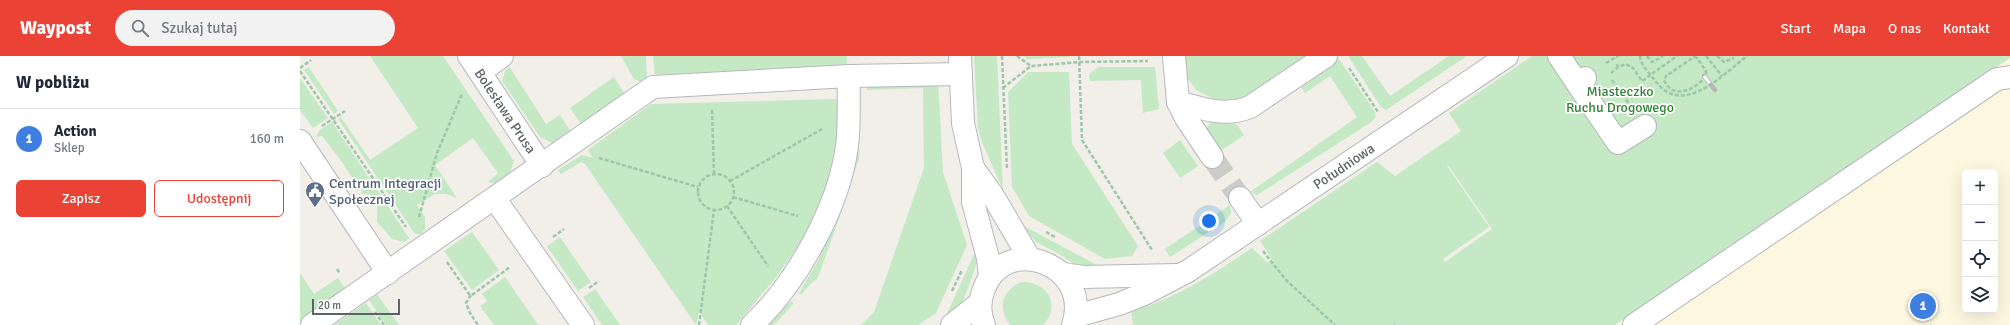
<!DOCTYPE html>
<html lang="pl">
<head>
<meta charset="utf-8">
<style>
  :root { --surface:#fff; --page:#f2f2f3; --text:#1f2937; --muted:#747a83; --line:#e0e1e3; --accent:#ea4335 }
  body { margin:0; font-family:Signika,sans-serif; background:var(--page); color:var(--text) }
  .controls { position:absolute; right:12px; bottom:12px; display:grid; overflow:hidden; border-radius:6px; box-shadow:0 4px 16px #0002 }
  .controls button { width:36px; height:36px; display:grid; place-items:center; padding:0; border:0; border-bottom:1px solid var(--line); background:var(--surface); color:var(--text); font:20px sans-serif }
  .scale { position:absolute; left:12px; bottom:10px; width:88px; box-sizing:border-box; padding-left:4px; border:2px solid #5f6368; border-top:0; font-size:11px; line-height:14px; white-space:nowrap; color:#5f6368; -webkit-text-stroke:3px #fff; paint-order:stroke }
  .you { position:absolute; left:909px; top:165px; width:14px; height:14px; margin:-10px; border:3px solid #fff; border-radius:50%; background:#1a73e8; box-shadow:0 0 0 6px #1a73e833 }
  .badge { display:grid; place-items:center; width:26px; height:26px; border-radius:50%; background:var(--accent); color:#fff; font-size:13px; font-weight:700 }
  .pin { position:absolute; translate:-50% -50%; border:2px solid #fff; box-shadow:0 1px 4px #0006 }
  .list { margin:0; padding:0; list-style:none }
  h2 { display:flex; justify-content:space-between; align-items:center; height:52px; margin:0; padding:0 16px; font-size:17px }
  h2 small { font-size:13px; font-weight:400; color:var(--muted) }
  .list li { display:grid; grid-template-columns:26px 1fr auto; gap:12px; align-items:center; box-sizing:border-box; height:60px; padding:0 16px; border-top:1px solid var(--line) }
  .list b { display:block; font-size:15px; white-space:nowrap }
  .list p { margin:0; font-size:13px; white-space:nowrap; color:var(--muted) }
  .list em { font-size:13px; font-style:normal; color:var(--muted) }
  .actions { display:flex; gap:8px; padding:12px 16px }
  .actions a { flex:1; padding:9px 0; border:1px solid var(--accent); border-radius:6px; text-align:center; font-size:14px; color:var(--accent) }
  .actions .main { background:var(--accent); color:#fff }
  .icon { flex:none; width:22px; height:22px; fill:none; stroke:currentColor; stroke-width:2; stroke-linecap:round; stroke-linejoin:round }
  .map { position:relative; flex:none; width:1710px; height:269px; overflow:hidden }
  header { display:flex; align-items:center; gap:24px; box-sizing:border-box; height:56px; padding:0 20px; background:var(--accent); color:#fff }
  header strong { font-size:19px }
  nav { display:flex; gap:22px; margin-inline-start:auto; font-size:14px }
  .search { width:280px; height:36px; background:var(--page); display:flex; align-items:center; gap:10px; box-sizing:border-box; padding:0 14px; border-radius:22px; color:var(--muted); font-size:15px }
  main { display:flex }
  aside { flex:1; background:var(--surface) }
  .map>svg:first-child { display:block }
  .commercial { fill:#fef7e0; fill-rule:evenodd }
  .green { fill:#c5e8c5; fill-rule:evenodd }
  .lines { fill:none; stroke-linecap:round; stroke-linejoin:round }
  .minor-tunnel { stroke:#ccccc8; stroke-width:22; stroke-dasharray:22 11; stroke-linecap:butt }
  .minor-casing { stroke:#b5b8bc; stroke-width:24 }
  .path { stroke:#9cc7a9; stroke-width:2.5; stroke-dasharray:4 2; stroke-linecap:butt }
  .minor { stroke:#fff; stroke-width:22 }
  .rail-casing { stroke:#b6b7b8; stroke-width:4.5 }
  .rail { stroke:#fff; stroke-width:3; stroke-dasharray:9; stroke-linecap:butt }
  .labels { text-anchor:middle; stroke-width:3.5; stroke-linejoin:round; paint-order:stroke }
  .park-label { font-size:14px; fill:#348238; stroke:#fff }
  .street-label { font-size:14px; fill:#5f6368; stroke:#fff }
  .service-label { font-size:14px; fill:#4e5e75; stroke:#fff; text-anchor:start }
</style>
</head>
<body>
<header>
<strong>Waypost</strong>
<div class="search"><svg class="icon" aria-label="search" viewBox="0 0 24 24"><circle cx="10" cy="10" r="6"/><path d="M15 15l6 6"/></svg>Szukaj tutaj</div>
<nav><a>Start</a><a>Mapa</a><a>O nas</a><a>Kontakt</a></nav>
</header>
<main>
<aside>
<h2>W pobliżu<small></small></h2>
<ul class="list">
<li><span class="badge" style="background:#3f7fe0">1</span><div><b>Action</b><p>Sklep</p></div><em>160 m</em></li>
</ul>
<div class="actions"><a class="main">Zapisz</a><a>Udostępnij</a></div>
</aside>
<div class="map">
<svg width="1710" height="269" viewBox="0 0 1710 269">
  <rect width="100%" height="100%" fill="#f1efe8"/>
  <!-- commercial -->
  <path class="commercial" d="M1710,0V269H1208ZM1665,116H1695V254H1665Z"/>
  <!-- green -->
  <path class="green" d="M70,0H143L214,105L210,118L201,128L188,126L198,117L173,82L135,109L157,142L146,138H135L117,149L125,161V173L121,178H115L38,63L41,61L70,104L118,72Z
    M321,0H346L347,25L343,27L334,23Z
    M353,0H547V11L355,19Z
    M674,0H697L703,134L682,86L678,72Z
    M724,0H770V1L727,3Z
    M881,0H1012L940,49L920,46L896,34L880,11Z
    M1035,0H1037L1075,56L1076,61L1070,67L957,139L950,136L1057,61L1030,20L1005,37L998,26Z
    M1048,0H1062L1090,40L1149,0H1167L1086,54L1081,51Z
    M1232,0H1710V2L1315,269H833L831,255C876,243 913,218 952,192L967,206L973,205L960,185L1077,106L1095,120L1161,75L1149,57ZM1148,109L1192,173L1145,206L1143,203L1189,171L1147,110Z
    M209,10L246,68L260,59L270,75L252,87L240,81L202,25L205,15Z
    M9,11L38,55L34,58L4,14Z
    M798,11H855L859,53L843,57L841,24L790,25L789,18Z
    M728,16H769L772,88L838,190L832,200L805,203L729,160L712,131L708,36Z
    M314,21L326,40L283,71L270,52Z
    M0,22L28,62L13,72L0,54Z
    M638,25L643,116L667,189L636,257L618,269H561L574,256L624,112L623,32L567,34V28Z
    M537,43L539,95L519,160L477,220L436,269H408L399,255L396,269L285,108L281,106L261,118L258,114L282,99L293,102L288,94L351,48Z
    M931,61L944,79L919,96L903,74L910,68L906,62Z
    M32,66L109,182L105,186L92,183L77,166V149L70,148V138H62L61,126L56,128L42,106L22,80L16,81L19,75Z
    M559,76V103L550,129L546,128Z
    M880,84L898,110L880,122L863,97Z
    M543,138L547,140L520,216L516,225L514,224L501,239L499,237L519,203Z
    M930,149L931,157L926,165L870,201L865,193Z
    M722,169L795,208L802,212L777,210L761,199L736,186Z
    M172,176L199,214L172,234L144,195Z
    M260,181L291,226L278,235L247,190Z
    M677,192L678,204L664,243L661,248L644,264Z
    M0,217L14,238L38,222L46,234L0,267Z
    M205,221L238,269H194L180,250L187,245L182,238Z
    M721,226C747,225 762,249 743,269H710C697,252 702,235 721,226Z
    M295,233L320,269H302L283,241Z
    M77,238L99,269H86L69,244Z
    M491,245L494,247L474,269H464Z
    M66,247L81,269H34Z"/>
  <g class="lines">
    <!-- minor-tunnel -->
    <path class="minor-tunnel" d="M912,101L940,142"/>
    <defs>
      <g id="minor">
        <path id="s1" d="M169,0L242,110"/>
        <path d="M660,0L663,67L673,112V146L688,202L690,221"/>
        <path d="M874,0L878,46L886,62L912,101"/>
        <path d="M1259,0L1277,27"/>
        <path d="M180,16L202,0"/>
        <path d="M1285,22L1277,27L1318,87L1345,70"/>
        <path d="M878,46C902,53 926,61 950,51L1026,0"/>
        <path d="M0,85L88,217"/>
        <path d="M673,112L693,140L730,203"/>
        <path d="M940,142L958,168"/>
        <path d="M195,143L283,269"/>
        <path d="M763,218L783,221L877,219"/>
        <path id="s2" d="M776,260L819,248L844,238L888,215L1207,0"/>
        <path d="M12,269L353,31L549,20L661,18"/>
        <path d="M452,269C497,227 539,151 547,90C550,67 548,43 549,20"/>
        <path d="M652,269L680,247"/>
        <path d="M684,269C679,257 679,245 684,233C705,176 793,208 773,269"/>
        <path d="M1334,269L1697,23L1710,21"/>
      </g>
    </defs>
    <!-- minor casing -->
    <use href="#minor" class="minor-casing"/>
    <!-- path -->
    <path class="path" d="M702,0L707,113
      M717,0L731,10
      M779,0L782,84L852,194
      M1340,0C1340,8 1349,17 1354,23C1382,63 1421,20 1447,0
      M1347,0L1352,6L1363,0
      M1406,0L1422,20
      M1417,0L1424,6L1434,2
      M1394,1L1397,2L1406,15V21C1395,33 1373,45 1364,24L1366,20Z
      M1306,7L1318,0
      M1317,8L1318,11L1326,8L1333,12L1342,25L1377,0
      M0,12L11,4
      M1049,12L1078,56
      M0,15L106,171
      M1311,17L1318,11
      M1312,24L1330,49
      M703,32L731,10L780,6L848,5
      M412,54L414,118
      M22,70L45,55
      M299,102L398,131
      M398 136a18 18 0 1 1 36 0a18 18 0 1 1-36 0Z
      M430,125L522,73
      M433,141L498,160
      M427,150L468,210
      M119,161L137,97L162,38
      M746,176L755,181
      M253,181L264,173
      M963,195L986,224L1035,269
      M147,206L169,238L172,239L210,211
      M37,213L40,218
      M289,232L299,225
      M652,235L662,214
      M171,239L166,247L170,257L178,269
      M75,256L84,269
      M399,269L414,154
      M1094,269H1095
      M1630,269H1631"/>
    <!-- minor -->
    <use href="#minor" class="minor"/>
    <defs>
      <path id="rail" d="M1404,20L1415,34"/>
    </defs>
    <!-- rail casing -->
    <use href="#rail" class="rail-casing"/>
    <!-- rail -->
    <use href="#rail" class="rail"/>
  </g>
  <!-- icons -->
  <defs>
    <symbol id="civic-pin" viewBox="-11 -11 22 30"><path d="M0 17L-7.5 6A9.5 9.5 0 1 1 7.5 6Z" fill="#5c6f8a" stroke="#fff"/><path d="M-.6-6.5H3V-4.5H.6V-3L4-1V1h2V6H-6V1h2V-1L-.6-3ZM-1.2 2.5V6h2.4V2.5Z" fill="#fff"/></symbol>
  </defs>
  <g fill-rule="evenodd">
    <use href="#civic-pin" x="4" y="124" width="22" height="30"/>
  </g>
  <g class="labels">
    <!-- park labels -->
    <g class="park-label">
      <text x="1320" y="40">Miasteczko<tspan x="1320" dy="16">Ruchu Drogowego</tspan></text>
    </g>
    <!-- street labels -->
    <g class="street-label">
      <text dy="5" stroke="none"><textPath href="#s1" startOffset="66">Bolesława Prusa</textPath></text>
      <text dy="5" stroke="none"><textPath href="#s2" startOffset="309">Południowa</textPath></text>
    </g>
    <!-- service labels -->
    <g class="service-label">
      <text x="29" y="132">Centrum Integracji<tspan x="29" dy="16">Społecznej</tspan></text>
    </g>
  </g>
</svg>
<div class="controls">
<button>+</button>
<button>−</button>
<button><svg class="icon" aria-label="locate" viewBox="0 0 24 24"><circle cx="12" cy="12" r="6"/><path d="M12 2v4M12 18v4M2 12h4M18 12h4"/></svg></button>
<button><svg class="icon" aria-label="layers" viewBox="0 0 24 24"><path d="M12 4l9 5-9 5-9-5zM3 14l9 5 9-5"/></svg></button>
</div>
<div class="scale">20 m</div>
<div class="you"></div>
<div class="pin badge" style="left:1623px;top:250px;background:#3f7fe0">1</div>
</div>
</main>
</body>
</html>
